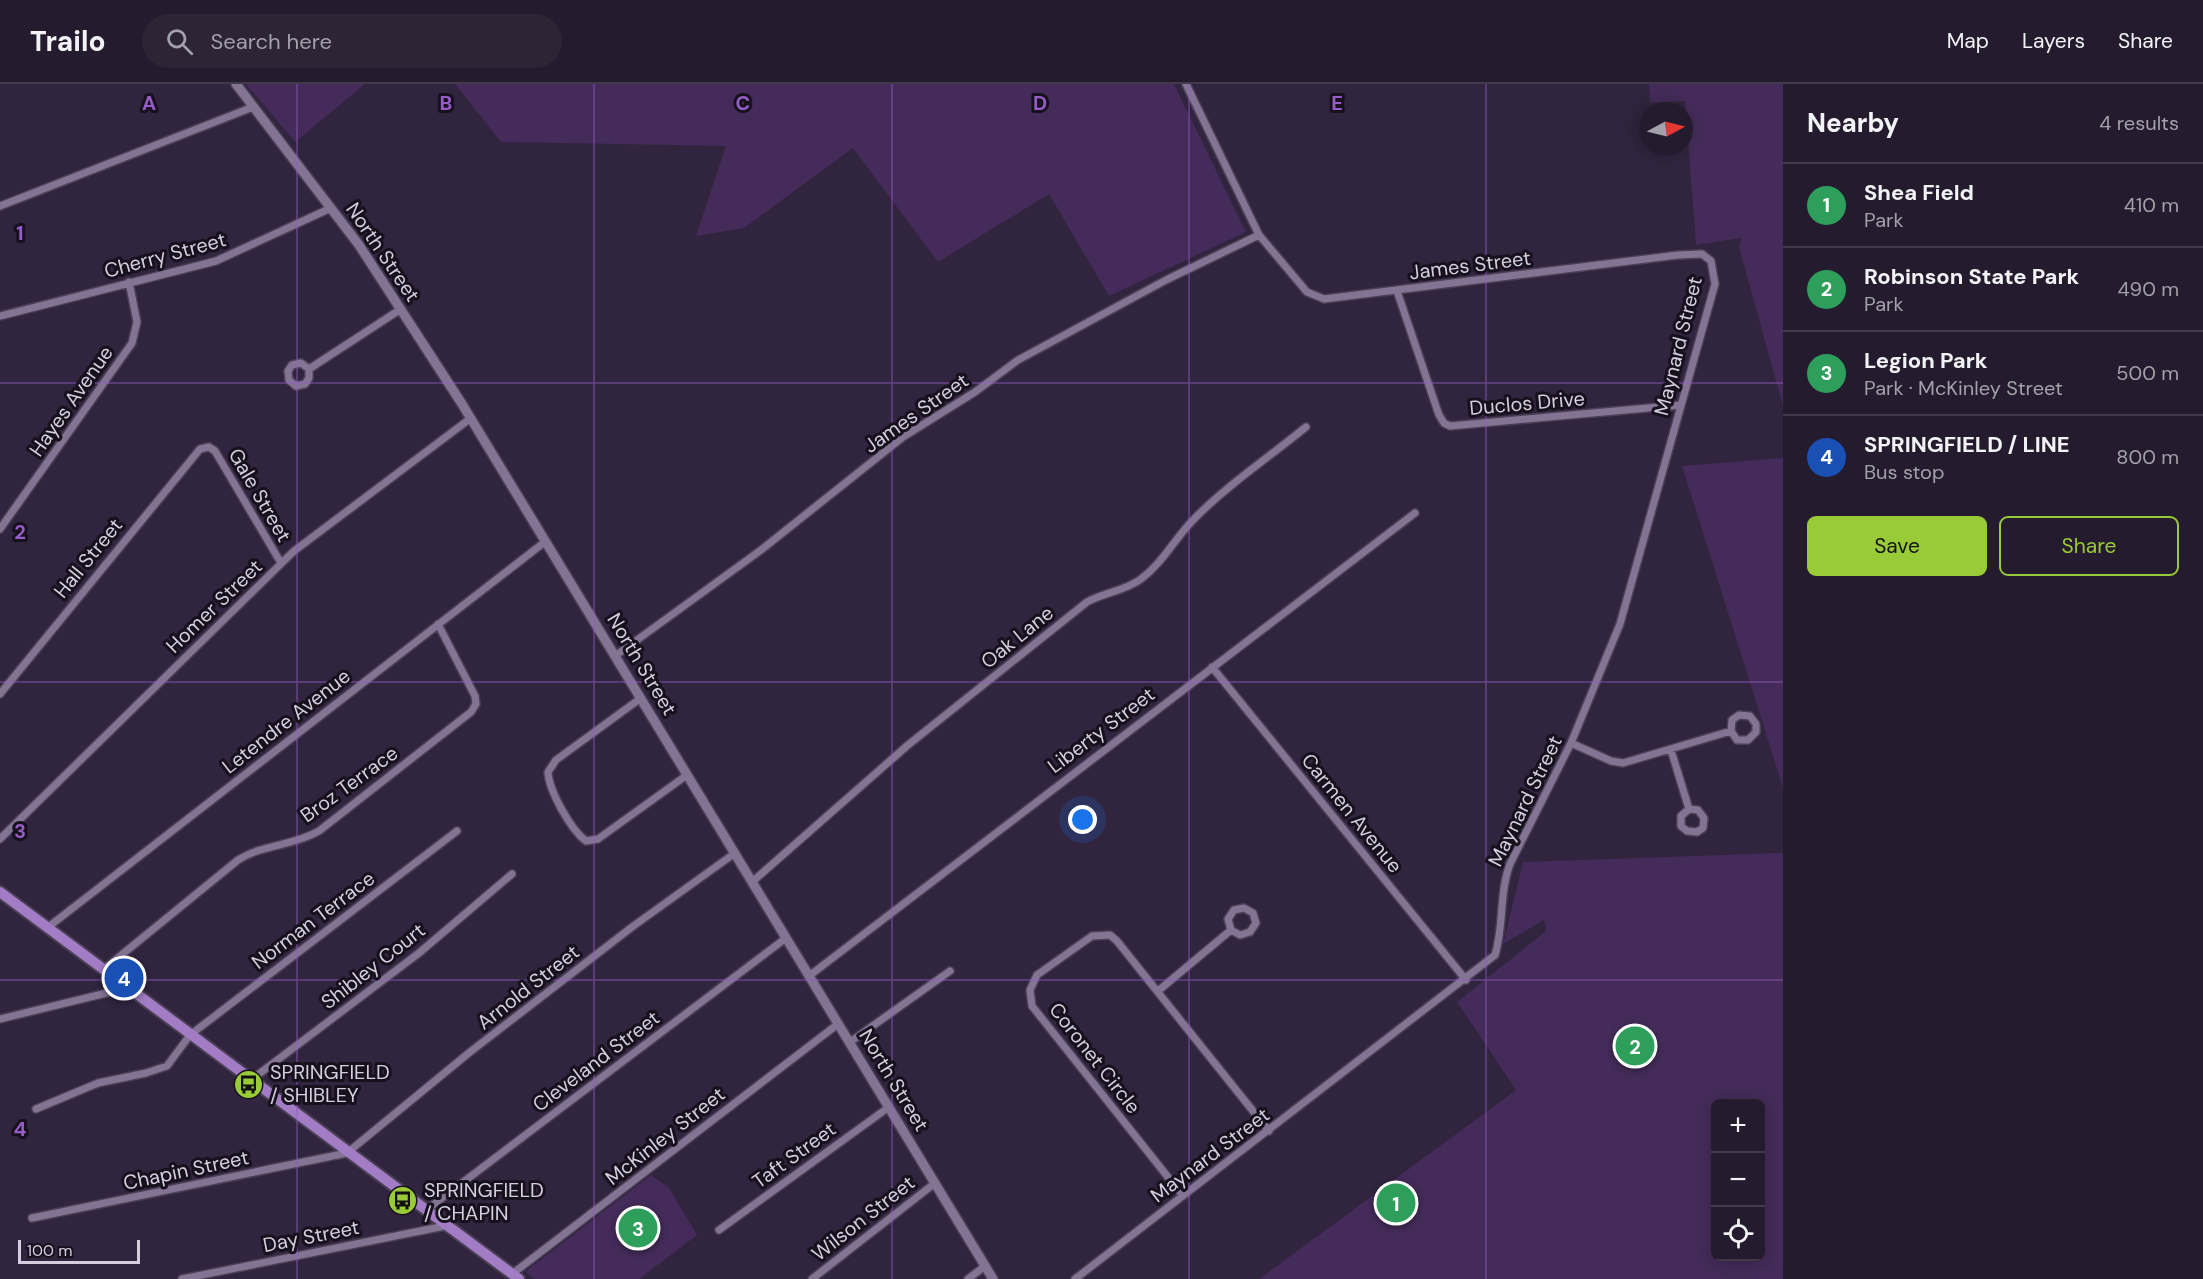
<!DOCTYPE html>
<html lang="en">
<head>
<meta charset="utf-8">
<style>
  :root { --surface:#251b2e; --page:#2d2436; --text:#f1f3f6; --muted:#a3a1aa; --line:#42394a; --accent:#98cb37 }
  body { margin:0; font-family:"DM Sans",sans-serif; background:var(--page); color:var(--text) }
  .controls { position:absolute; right:18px; bottom:18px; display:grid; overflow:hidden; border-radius:9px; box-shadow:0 3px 15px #0003 }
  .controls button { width:54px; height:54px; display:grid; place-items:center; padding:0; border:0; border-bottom:2px solid var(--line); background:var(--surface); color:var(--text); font:30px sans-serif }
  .compass { position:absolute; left:1639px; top:18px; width:54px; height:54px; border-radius:50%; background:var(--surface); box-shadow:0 3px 15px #0003; rotate:83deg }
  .scale { position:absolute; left:18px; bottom:15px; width:122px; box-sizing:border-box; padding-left:6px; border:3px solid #d6cedf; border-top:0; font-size:16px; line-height:21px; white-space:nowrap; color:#d6cedf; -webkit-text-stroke:4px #16111c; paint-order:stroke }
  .you { position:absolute; left:1083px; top:736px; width:21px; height:21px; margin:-15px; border:4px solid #fff; border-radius:50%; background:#1a73e8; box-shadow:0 0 0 9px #1a73e833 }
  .badge { display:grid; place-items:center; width:39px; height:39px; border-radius:50%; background:var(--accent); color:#fff; font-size:20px; font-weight:700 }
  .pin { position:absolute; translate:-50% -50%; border:3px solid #fff; box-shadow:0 2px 6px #0006 }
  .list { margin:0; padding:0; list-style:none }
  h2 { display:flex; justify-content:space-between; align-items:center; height:78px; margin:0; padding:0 24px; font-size:26px }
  h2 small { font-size:20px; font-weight:400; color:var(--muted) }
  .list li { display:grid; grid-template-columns:39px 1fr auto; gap:18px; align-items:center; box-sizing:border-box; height:84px; padding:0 24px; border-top:2px solid var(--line) }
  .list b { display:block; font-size:22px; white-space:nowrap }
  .list p { margin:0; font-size:20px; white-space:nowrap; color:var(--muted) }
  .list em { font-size:20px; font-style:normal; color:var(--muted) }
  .actions { display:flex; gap:12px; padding:18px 24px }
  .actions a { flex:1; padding:14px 0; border:2px solid var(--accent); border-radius:9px; text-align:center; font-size:21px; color:var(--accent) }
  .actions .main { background:var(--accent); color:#111 }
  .icon { flex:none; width:33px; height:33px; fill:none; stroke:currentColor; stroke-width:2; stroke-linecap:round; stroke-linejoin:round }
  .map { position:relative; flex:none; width:1783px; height:1195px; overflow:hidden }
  header { display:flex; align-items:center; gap:36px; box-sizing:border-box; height:84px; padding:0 30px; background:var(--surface); border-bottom:2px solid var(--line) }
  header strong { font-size:28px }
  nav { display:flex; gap:33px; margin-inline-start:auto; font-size:21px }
  .search { width:420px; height:54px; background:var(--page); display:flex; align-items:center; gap:15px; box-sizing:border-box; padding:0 21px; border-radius:33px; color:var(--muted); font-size:22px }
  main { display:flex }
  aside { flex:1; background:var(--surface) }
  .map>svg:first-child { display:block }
  .green { fill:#442b59; fill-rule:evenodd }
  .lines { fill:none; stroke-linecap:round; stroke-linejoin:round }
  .minor-casing { stroke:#4a3f55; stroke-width:10 }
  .secondary-casing { stroke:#4a3f55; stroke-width:12 }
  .primary-casing { stroke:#4a3f55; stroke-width:14 }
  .minor { stroke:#837493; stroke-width:7 }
  .secondary { stroke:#837493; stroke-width:9 }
  .primary { stroke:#a27dc5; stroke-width:10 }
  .grid { fill:none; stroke:#965dc9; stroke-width:1.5; stroke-opacity:0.55 }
  .labels { text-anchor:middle; stroke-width:6; stroke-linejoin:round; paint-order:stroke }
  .street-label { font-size:20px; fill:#d6cedf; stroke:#16111c }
  .poi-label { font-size:20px; fill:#d6cedf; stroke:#16111c; text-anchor:start }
  .grid-label { font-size:20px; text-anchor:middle; font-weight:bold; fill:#965dc9; stroke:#16111c; stroke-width:6; stroke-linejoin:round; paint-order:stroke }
</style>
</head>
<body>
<header>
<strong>Trailo</strong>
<div class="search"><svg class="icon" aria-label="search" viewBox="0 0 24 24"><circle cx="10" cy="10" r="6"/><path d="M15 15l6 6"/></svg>Search here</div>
<nav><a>Map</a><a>Layers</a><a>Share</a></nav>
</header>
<main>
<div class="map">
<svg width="1783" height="1195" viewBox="0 0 1783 1195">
  <rect width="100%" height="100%" fill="#31243e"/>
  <!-- green -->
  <path class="green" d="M246,0H365L295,58Z
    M455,0H1174L1246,148L1109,212L1049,110L938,178L853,64L744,144L696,152L726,62L501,58Z
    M1649,0H1783V322L1739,163L1741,154L1696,161L1685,17L1650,19Z
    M1783,374V704L1682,382Z
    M1783,769V1195H1259L1516,1006L1457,918L1546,847L1544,836L1503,860L1523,778ZM1716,1020H1760V1172H1716Z
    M651,1091L669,1104L697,1151L639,1195H535L525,1188Z"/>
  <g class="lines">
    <defs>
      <path id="minor" d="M0,122L253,23
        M1397,207L1439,331L1444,339L1450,342L1681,321
        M0,232L216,177L331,124
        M309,285V294L305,300L296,302L289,296L288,287L292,281L301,279L309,285L401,225
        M0,445L132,259L137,238L129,198
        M615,572L761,466L903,353L975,308L1018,276L1166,196L1259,151
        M1212,583L1466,896
        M0,610L200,365L209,363L215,367L281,479
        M641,614L556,676L548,688C549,707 571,746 586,757L598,755L687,691
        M1571,659L1611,677L1623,679L1731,647L1737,656H1748L1756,648V640L1750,632L1739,631L1732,636L1731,647
        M1671,666L1689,725L1698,726L1704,734L1703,744L1697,748L1687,747L1681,742V732L1689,725
        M0,755L294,467L471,334
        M752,798L908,661L1087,518C1105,508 1125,507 1141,495C1164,478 1176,452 1196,433C1229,400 1269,373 1306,343
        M47,844L546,457
        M103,886L238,776C263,760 293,762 319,747L471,628L476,620L475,612L438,540
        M809,892L1415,429
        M1158,907L1231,846L1240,851L1250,848L1256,839L1253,829L1244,824L1234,826L1228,835L1231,846
        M0,935L127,904
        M850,958L950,887
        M251,996L419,869L512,790
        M36,1025L98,999L146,989L167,982L190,951L457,747
        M1183,1112L1032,922L1030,906L1037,891L1092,852L1110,851L1117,857L1269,1047
        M425,1127L786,854
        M32,1134L347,1069L470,968L632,843L735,769
        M719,1146L889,1023
        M512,1190L838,940
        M182,1195L445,1142
        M812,1195L935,1099
        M968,1195L985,1182
        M1075,1195L1495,871C1504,842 1499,810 1510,780L1571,659L1620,540L1715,200L1711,177L1702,170L1678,171L1324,215L1307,208L1259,151L1186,0"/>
      <path id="secondary" d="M236,0L359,161L462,320L993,1195"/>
      <path id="primary" d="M0,808L519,1195"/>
    </defs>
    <!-- minor casing -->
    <use href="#minor" class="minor-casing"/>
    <!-- secondary casing -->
    <use href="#secondary" class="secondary-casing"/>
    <!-- primary casing -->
    <use href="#primary" class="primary-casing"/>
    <!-- minor -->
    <use href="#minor" class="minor"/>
    <!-- secondary -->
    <use href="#secondary" class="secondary"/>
    <!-- primary -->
    <use href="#primary" class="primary"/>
  </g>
  <!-- grid -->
  <path class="grid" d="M297,0V1195M594,0V1195M892,0V1195M1189,0V1195M1486,0V1195M0,299H1783M0,598H1783M0,896H1783"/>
  <!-- icons -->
  <defs>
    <symbol id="bus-disc" viewBox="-11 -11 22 22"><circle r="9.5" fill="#98cb37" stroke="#16111c"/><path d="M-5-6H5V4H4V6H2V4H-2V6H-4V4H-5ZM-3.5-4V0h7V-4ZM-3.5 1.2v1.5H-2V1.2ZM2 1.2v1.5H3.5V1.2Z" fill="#111"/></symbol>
  </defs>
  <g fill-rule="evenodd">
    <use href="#bus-disc" x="232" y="984" width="33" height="33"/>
    <use href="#bus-disc" x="386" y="1100" width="33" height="33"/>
  </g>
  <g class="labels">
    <!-- street labels -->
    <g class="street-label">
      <text transform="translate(383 168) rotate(56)" y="7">North Street</text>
      <text transform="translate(165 171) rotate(-15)" y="7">Cherry Street</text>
      <text transform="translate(1470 181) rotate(-7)" y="7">James Street</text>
      <text transform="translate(1678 262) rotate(-76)" y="7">Maynard Street</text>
      <text transform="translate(71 317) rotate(-55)" y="7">Hayes Avenue</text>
      <text transform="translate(1527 319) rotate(-5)" y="7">Duclos Drive</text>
      <text transform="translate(916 329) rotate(-35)" y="7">James Street</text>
      <text transform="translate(260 411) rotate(60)" y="7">Gale Street</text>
      <text transform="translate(88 474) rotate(-51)" y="7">Hall Street</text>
      <text transform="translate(214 522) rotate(-44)" y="7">Homer Street</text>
      <text transform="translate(1017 553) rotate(-39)" y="7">Oak Lane</text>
      <text transform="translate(642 580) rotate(59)" y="7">North Street</text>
      <text transform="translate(286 637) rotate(-38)" y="7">Letendre Avenue</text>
      <text transform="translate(1101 646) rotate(-37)" y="7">Liberty Street</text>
      <text transform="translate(349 700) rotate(-36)" y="7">Broz Terrace</text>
      <text transform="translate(1525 717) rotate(-64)" y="7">Maynard Street</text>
      <text transform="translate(1352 729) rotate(51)" y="7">Carmen Avenue</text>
      <text transform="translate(313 836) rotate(-37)" y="7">Norman Terrace</text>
      <text transform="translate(373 882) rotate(-38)" y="7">Shibley Court</text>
      <text transform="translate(528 903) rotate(-38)" y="7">Arnold Street</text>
      <text transform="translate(1095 974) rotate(52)" y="7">Coronet Circle</text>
      <text transform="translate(596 977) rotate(-37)" y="7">Cleveland Street</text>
      <text transform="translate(894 996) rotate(59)" y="7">North Street</text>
      <text transform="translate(665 1052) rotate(-38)" y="7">McKinley Street</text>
      <text transform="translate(794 1071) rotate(-36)" y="7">Taft Street</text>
      <text transform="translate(1210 1071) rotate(-37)" y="7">Maynard Street</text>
      <text transform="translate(186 1086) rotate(-12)" y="7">Chapin Street</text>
      <text transform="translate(863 1134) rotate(-38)" y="7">Wilson Street</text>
      <text transform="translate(311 1152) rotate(-11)" y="7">Day Street</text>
    </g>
    <!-- poi labels -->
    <g class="poi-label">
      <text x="270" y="995">SPRINGFIELD<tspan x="270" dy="23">/ SHIBLEY</tspan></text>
      <text x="424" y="1113">SPRINGFIELD<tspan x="424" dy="23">/ CHAPIN</tspan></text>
    </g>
  </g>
  <g class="grid-label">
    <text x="149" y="26">A</text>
    <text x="446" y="26">B</text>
    <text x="743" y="26">C</text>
    <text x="1040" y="26">D</text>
    <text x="1337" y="26">E</text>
    <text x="20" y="156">1</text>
    <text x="20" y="455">2</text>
    <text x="20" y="754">3</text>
    <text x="20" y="1052">4</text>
  </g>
</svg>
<div class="controls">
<button>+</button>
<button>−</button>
<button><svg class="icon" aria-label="locate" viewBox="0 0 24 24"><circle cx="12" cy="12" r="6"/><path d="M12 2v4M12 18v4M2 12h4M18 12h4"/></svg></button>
</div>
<svg class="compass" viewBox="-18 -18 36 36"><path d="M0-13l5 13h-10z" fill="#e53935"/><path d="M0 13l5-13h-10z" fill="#a3a1aa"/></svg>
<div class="scale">100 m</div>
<div class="you"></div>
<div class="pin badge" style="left:1396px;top:1119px;background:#2e9e5b">1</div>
<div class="pin badge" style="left:1635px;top:962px;background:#2e9e5b">2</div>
<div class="pin badge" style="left:638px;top:1144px;background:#2e9e5b">3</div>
<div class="pin badge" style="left:124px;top:894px;background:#1a4fb4">4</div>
</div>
<aside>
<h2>Nearby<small>4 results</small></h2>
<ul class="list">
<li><span class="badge" style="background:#2e9e5b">1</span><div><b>Shea Field</b><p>Park</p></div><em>410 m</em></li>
<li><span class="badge" style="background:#2e9e5b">2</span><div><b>Robinson State Park</b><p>Park</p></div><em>490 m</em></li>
<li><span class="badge" style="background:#2e9e5b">3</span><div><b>Legion Park</b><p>Park · McKinley Street</p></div><em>500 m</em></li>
<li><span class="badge" style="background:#1a4fb4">4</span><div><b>SPRINGFIELD / LINE</b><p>Bus stop</p></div><em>800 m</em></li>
</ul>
<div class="actions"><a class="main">Save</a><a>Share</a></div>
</aside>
</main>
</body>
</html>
